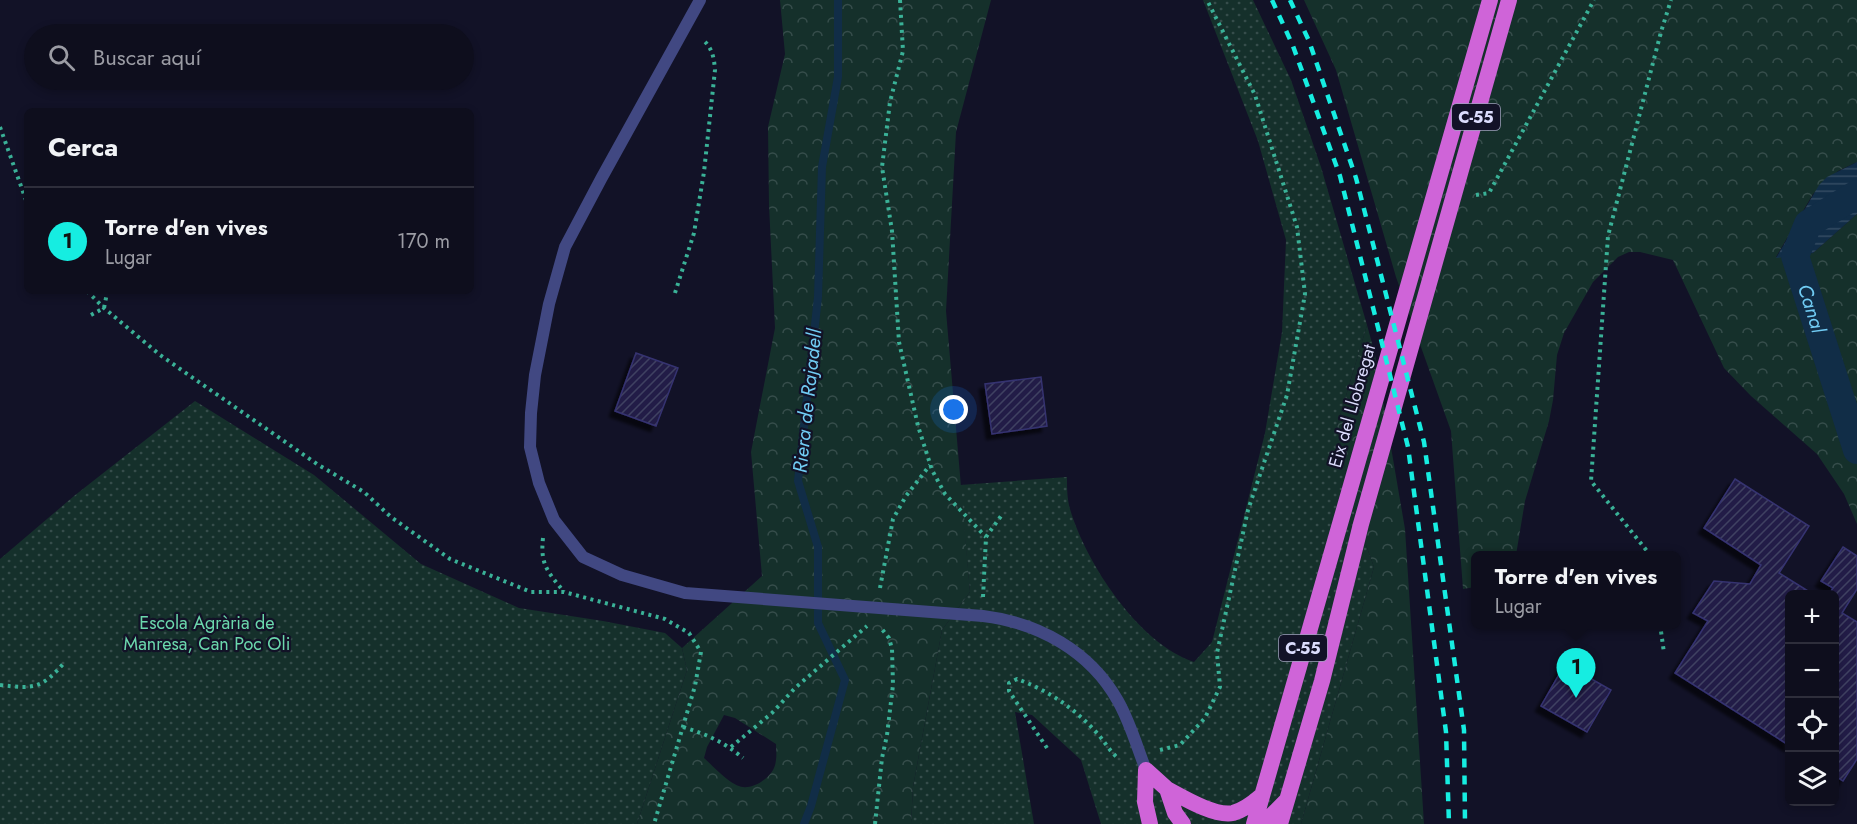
<!DOCTYPE html>
<html lang="es">
<head>
<meta charset="utf-8">
<style>
  :root { --surface:#0e0e1d; --page:#1c1c2a; --text:#f1f3f6; --muted:#9b9ca4; --line:#2e2e3b; --accent:#16ede1 }
  body { margin:0; font-family:Jost,sans-serif; background:var(--page); color:var(--text) }
  .controls { position:absolute; right:18px; bottom:18px; display:grid; overflow:hidden; border-radius:9px; box-shadow:0 3px 9px #0003 }
  .controls button { width:54px; height:54px; display:grid; place-items:center; padding:0; border:0; border-bottom:2px solid var(--line); background:var(--surface); color:var(--text); font:30px sans-serif }
  .you { position:absolute; left:954px; top:410px; width:21px; height:21px; margin:-15px; border:4px solid #fff; border-radius:50%; background:#1a73e8; box-shadow:0 0 0 9px #1a73e833 }
  .badge { display:grid; place-items:center; width:39px; height:39px; border-radius:50%; background:var(--accent); color:#111; font-size:20px; font-weight:700 }
  .pin { position:absolute; translate:-50% -50px; filter:drop-shadow(0 2px 3px #0008) }
  .pin::after { content:''; position:absolute; top:32px; width:21px; height:18px; background:inherit; clip-path:polygon(0 0,100% 0,50% 100%) }
  .popup { position:absolute; left:1471px; top:551px; width:210px; height:78px; box-sizing:border-box; display:grid; place-content:center; border-radius:9px; background:var(--surface); filter:drop-shadow(0 2px 4px #0005); font-size:20px; white-space:nowrap; color:var(--muted) }
  .popup b { font-size:22px; color:var(--text) }
  .popup::after { content:''; position:absolute; left:50%; top:100%; margin-left:-12px; border:12px solid transparent; border-top-color:var(--surface) }
  .list { margin:0; padding:0; list-style:none }
  h2 { display:flex; justify-content:space-between; align-items:center; height:78px; margin:0; padding:0 24px; font-size:26px }
  h2 small { font-size:20px; font-weight:400; color:var(--muted) }
  .list li { display:grid; grid-template-columns:39px 1fr auto; gap:18px; align-items:center; box-sizing:border-box; height:108px; padding:0 24px; border-top:2px solid var(--line) }
  .list b { display:block; font-size:22px; white-space:nowrap }
  .list p { margin:0; font-size:20px; white-space:nowrap; color:var(--muted) }
  .list em { font-size:20px; font-style:normal; color:var(--muted) }
  .icon { flex:none; width:33px; height:33px; fill:none; stroke:currentColor; stroke-width:2; stroke-linecap:round; stroke-linejoin:round }
  .map { position:relative; flex:none; width:1857px; height:824px; overflow:hidden }
  .search { position:absolute; background:var(--surface); box-shadow:0 3px 9px #0003; left:24px; top:24px; width:450px; height:66px; display:flex; align-items:center; gap:15px; box-sizing:border-box; padding:0 21px; border-radius:33px; color:var(--muted); font-size:22px }
  .panel { position:absolute; background:var(--surface); box-shadow:0 3px 9px #0003; left:24px; top:108px; width:450px; height:186px; border-radius:9px }
  .map>svg:first-child { display:block }
  .green { fill:url(#green-dots) }
  .forest { fill:url(#forest-crowns); fill-rule:evenodd }
  .water { fill:url(#water-rules) }
  .lines { fill:none; stroke-linecap:round; stroke-linejoin:round }
  .stream { stroke:#112d47; stroke-width:8 }
  .canal { stroke:#112d47; stroke-width:28 }
  .building { fill:url(#building-hatch); stroke:#363371; stroke-width:1.5; filter:url(#shadow) }
  .path { stroke:#3ab197; stroke-width:4; stroke-dasharray:3 4.5; stroke-linecap:butt }
  .tertiary { stroke:#414882; stroke-width:12 }
  .trunk { stroke:#cf64d8; stroke-width:16 }
  .rail { stroke:#16ede1; stroke-width:4.5; stroke-dasharray:9 8; stroke-linecap:butt }
  .labels { text-anchor:middle; stroke-width:4.5; stroke-linejoin:round; paint-order:stroke }
  .shield { fill:#121227; stroke:#9f9fbc; stroke-width:1.5 }
  .shield-label { font-size:16px; font-weight:bold; fill:#dbdcfc }
  .street-label { font-size:18px; fill:#dbdcfc; stroke:#121227 }
  .park-label { font-size:18px; fill:#6bd7ac; stroke:#121227 }
  .water-label { font-size:20px; font-style:italic; fill:#71ccf4; stroke:#121227 }
</style>
</head>
<body>
<div class="map">
<svg width="1857" height="824" viewBox="0 0 1857 824">
  <defs>
    <pattern id="green-dots" width="8" height="8" patternUnits="userSpaceOnUse" patternTransform="scale(1.5)"><rect width="8" height="8" fill="#15302b"/><path d="M2 2h.1M6 6h.1" fill="none" stroke="#364d4b" stroke-width="1.8" stroke-linecap="round"/></pattern>
    <pattern id="forest-crowns" width="20" height="18" patternUnits="userSpaceOnUse" patternTransform="scale(1.5)"><rect width="20" height="18" fill="#15302b"/><path d="M2 6a3 3 0 1 1 6 0M12 15a3 3 0 1 1 6 0" fill="none" stroke="#364d4b"/></pattern>
    <pattern id="water-rules" width="6" height="5" patternUnits="userSpaceOnUse" patternTransform="scale(1.5)"><rect width="6" height="5" fill="#112d47"/><path d="M0 2.5h6" fill="none" stroke="#334b62"/></pattern>
    <pattern id="building-hatch" width="6" height="6" patternUnits="userSpaceOnUse" patternTransform="scale(1.5)"><rect width="6" height="6" fill="#211f46"/><path d="M-1 1l2-2M0 6l6-6M5 7l2-2" fill="none" stroke="#413f62"/></pattern>
    <filter id="shadow"><feDropShadow dx="-5.5" dy="5.5" stdDeviation="1.5" flood-color="#0009"/></filter>
  </defs>
  <rect width="100%" height="100%" fill="#121227"/>
  <!-- green -->
  <path class="green" d="M1203,0H1253L1291,80L1321,167L1367,325L1337,426L1352,506L1374,567L1301,824H1101L1081,760L1032,715L1015,712L1034,824H911L913,787L942,630L970,592L960,485L1067,477C1067,488 1067,498 1070,509C1086,563 1138,643 1194,662L1212,642L1265,433L1282,332L1286,240L1258,141Z
    M195,401L314,475L421,564L519,608L603,621L665,633L682,648L687,670L637,824H0V559L74,496Z"/>
  <!-- forest -->
  <path class="forest" d="M780,0H991L956,132L946,311L970,592L942,630L913,787L911,824H637L687,670L682,648L762,576L751,452L775,328L769,205L768,127L785,54ZM724,715L735,718L776,744C777,762 777,771 761,782C756,785 749,788 743,787C731,786 713,766 704,758L707,747Z
    M1304,0H1857V162L1838,171L1813,194L1776,257L1813,253L1857,214V524L1844,494L1817,454L1751,396L1724,368L1673,260L1640,252H1629L1618,257L1593,282L1564,333L1557,355L1553,400L1549,421L1525,501L1516,555L1476,556L1475,587L1463,589L1451,431L1396,277L1336,70Z
    M1367,325L1375,354L1405,529L1424,824H1301L1374,567L1352,506L1337,426Z"/>
  <!-- water -->
  <path class="water" d="M1857,162V214L1813,253L1776,258L1819,185L1827,177Z"/>
  <g class="lines">
    <!-- stream -->
    <path class="stream" d="M804,824L811,806L845,680L818,623V547L798,481L818,297L822,167L838,77V0"/>
    <!-- canal -->
    <path class="canal" id="s1" d="M1857,194L1808,224L1795,256L1857,450"/>
  </g>
  <!-- building -->
  <path class="building" d="M636,353L678,368L656,426L615,411Z
    M1041,377L1047,426L992,434L985,384Z
    M1735,479L1809,526L1779,573L1813,594H1790V746L1675,673L1708,621L1693,613L1714,581L1750,584L1761,565L1704,528Z
    M1843,547L1857,556V589L1842,613L1857,622V759L1843,781L1834,775V594H1829L1833,588L1821,581Z
    M1565,664L1611,690L1587,732L1541,706Z"/>
  <g class="lines">
    <!-- path -->
    <path class="path" d="M900,0L903,51L890,102L882,167L892,231L899,342L918,426L932,470L945,494L986,537
      M0,127L27,203
      M1476,195L1489,193L1594,0
      M87,291L104,308L160,355L317,464L364,492L391,517L450,559L531,592H564L665,619L689,633L701,652L695,686L654,824
      M675,293L694,233L704,172L715,70C714,57 712,47 702,39
      M91,315L104,308L107,293
      M543,538C540,565 548,572 564,592
      M1651,556L1591,481L1608,236L1661,32L1671,0
      M880,588L893,519L906,496L930,465
      M983,597L986,537L1001,516
      M1660,624L1664,653
      M0,685C35,689 41,689 65,662
      M683,727C706,734 724,742 743,758
      M731,747L772,713L795,688L867,626
      M1047,748L1009,691V683L1017,679C1047,690 1073,707 1095,731C1104,740 1109,751 1119,759
      M1160,750L1180,745L1205,718L1220,687L1217,653L1248,510L1287,395L1305,294L1297,227L1255,95L1207,0
      M875,824L882,758L887,735L893,685L892,649L889,638L881,628"/>
    <!-- tertiary -->
    <path class="tertiary" d="M700,0L601,179L565,247L549,304L535,375L531,413L530,447L539,483L554,520L583,557L622,575L685,593L983,616C1039,623 1090,651 1118,701C1130,722 1137,747 1146,770"/>
    <!-- trunk -->
    <path class="trunk" d="M1146,770L1167,789L1175,813L1183,824
      M1146,770L1145,802L1150,824
      M1167,789C1182,797 1215,817 1233,813C1244,810 1253,803 1261,796
      M1254,824L1490,0
      M1268,824L1270,817L1286,801
      M1280,824L1322,681L1361,524L1509,0"/>
    <!-- rail -->
    <path class="rail" d="M1272,0L1293,46L1340,176L1408,447L1446,732L1449,824
      M1290,0L1309,41L1356,178L1424,442L1464,730L1465,824"/>
  </g>
  <g class="labels">
    <!-- shield labels -->
    <g class="shield">
      <rect x="1452" y="104" width="48" height="26" rx="4.5"/>
      <rect x="1279" y="635" width="48" height="26" rx="4.5"/>
    </g>
    <g class="shield-label">
      <text x="1476" y="123">C-55</text>
      <text x="1303" y="654">C-55</text>
    </g>
    <!-- street labels -->
    <g class="street-label">
      <text transform="translate(1352 406) rotate(-74)" y="6">Eix del Llobregat</text>
    </g>
    <!-- park labels -->
    <g class="park-label">
      <text x="207" y="629">Escola Agrària de<tspan x="207" dy="21">Manresa, Can Poc Oli</tspan></text>
    </g>
    <!-- water labels -->
    <g class="water-label">
      <text dy="7" stroke="none"><textPath href="#s1" startOffset="147">Canal</textPath></text>
      <text transform="translate(807 401) rotate(-84)" y="7">Riera de Rajadell</text>
    </g>
  </g>
</svg>
<div class="controls">
<button>+</button>
<button>−</button>
<button><svg class="icon" aria-label="locate" viewBox="0 0 24 24"><circle cx="12" cy="12" r="6"/><path d="M12 2v4M12 18v4M2 12h4M18 12h4"/></svg></button>
<button><svg class="icon" aria-label="layers" viewBox="0 0 24 24"><path d="M12 4l9 5-9 5-9-5zM3 14l9 5 9-5"/></svg></button>
</div>
<div class="you"></div>
<div class="pin badge" style="left:1576px;top:698px">1</div>
<div class="popup"><b>Torre d'en vives</b>Lugar</div>
<div class="search"><svg class="icon" aria-label="search" viewBox="0 0 24 24"><circle cx="10" cy="10" r="6"/><path d="M15 15l6 6"/></svg>Buscar aquí</div>
<section class="panel">
<h2>Cerca<small></small></h2>
<ul class="list">
<li><span class="badge">1</span><div><b>Torre d'en vives</b><p>Lugar</p></div><em>170 m</em></li>
</ul>
</section>
</div>
</body>
</html>
